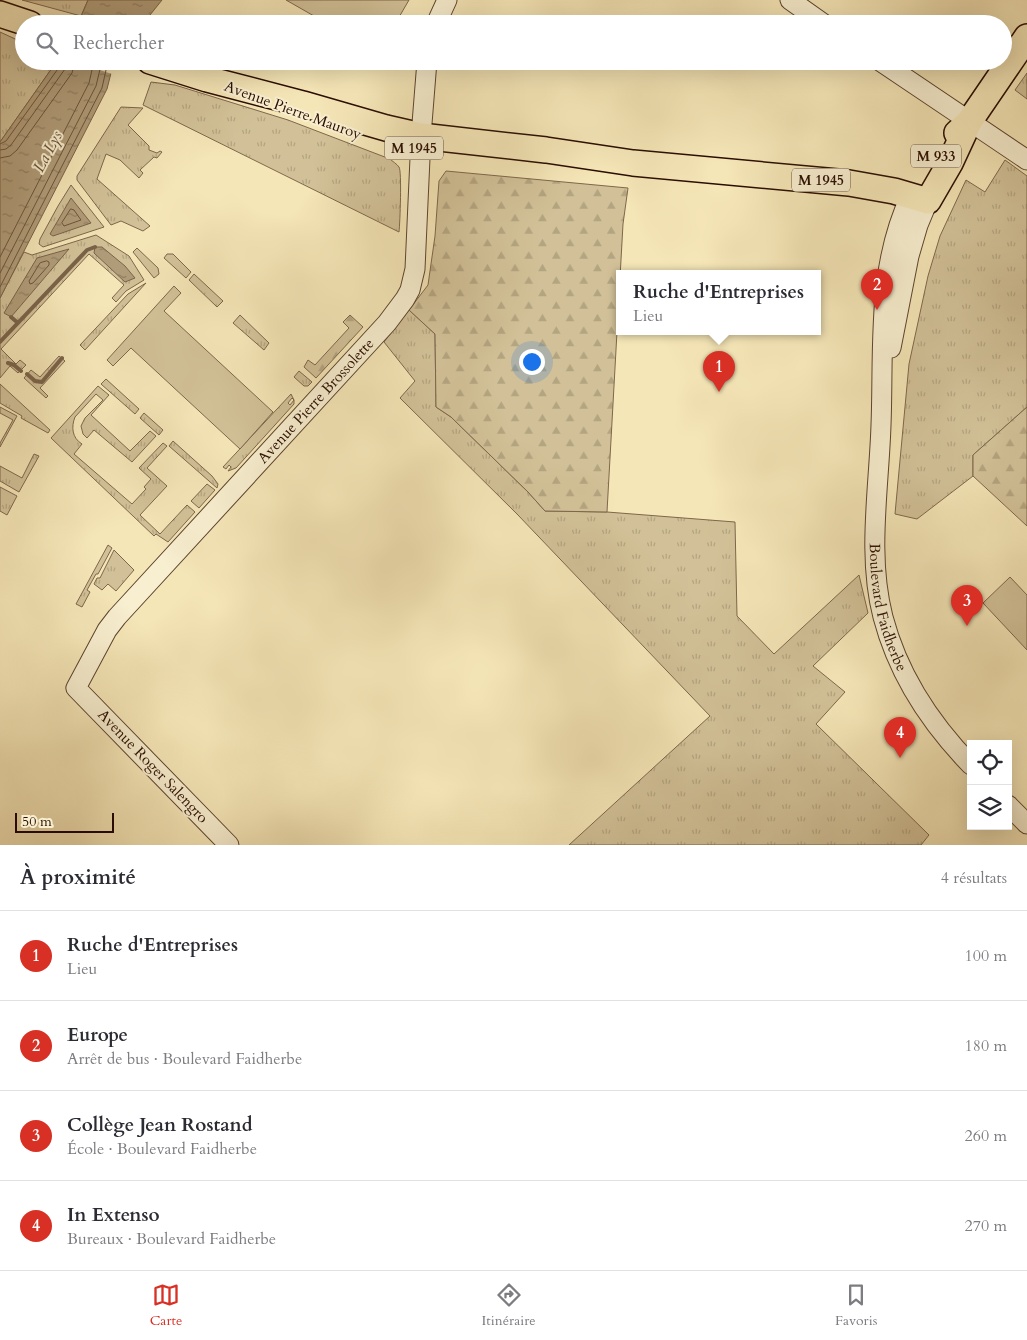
<!DOCTYPE html>
<html lang="fr">
<head>
<meta charset="utf-8">
<style>
  :root { --surface:#fff; --page:#f7f7f7; --text:#2b2b33; --muted:#7c7c81; --line:#e1e1e2; --accent:#d93025 }
  body { margin:0; font-family:Cardo,serif; background:var(--page); color:var(--text) }
  .controls { position:absolute; right:15px; bottom:15px; display:grid; overflow:hidden; border-radius:0px; box-shadow:0 5px 20px #0002 }
  .controls button { width:45px; height:45px; display:grid; place-items:center; padding:0; border:0; border-bottom:1px solid var(--line); background:var(--surface); color:var(--text); font:25px sans-serif }
  .scale { position:absolute; left:15px; bottom:12px; width:99px; box-sizing:border-box; padding-left:5px; border:2px solid #2a0d00; border-top:0; font-size:14px; line-height:18px; white-space:nowrap; color:#2a0d00; -webkit-text-stroke:4px #f8efd0; paint-order:stroke }
  .you { position:absolute; left:531px; top:361px; width:18px; height:18px; margin:-12px; border:4px solid #fff; border-radius:50%; background:#1a73e8; box-shadow:0 0 0 8px #1a73e833 }
  .badge { display:grid; place-items:center; width:32px; height:32px; border-radius:50%; background:var(--accent); color:#fff; font-size:16px; font-weight:700 }
  .pin { position:absolute; translate:-50% -41px; filter:drop-shadow(0 1px 2px #0008) }
  .pin::after { content:''; position:absolute; top:26px; width:18px; height:15px; background:inherit; clip-path:polygon(0 0,100% 0,50% 100%) }
  .popup { position:absolute; left:616px; top:270px; width:205px; height:65px; box-sizing:border-box; display:grid; place-content:center; border-radius:0px; background:var(--surface); filter:drop-shadow(0 1px 4px #0005); font-size:16px; white-space:nowrap; color:var(--muted) }
  .popup b { font-size:19px; color:var(--text) }
  .popup::after { content:''; position:absolute; left:50%; top:100%; margin-left:-10px; border:10px solid transparent; border-top-color:var(--surface) }
  .list { margin:0; padding:0; list-style:none }
  h2 { display:flex; justify-content:space-between; align-items:center; height:65px; margin:0; padding:0 20px; font-size:21px }
  h2 small { font-size:16px; font-weight:400; color:var(--muted) }
  .list li { display:grid; grid-template-columns:32px 1fr auto; gap:15px; align-items:center; box-sizing:border-box; height:90px; padding:0 20px; border-top:1px solid var(--line) }
  .list b { display:block; font-size:19px; white-space:nowrap }
  .list p { margin:0; font-size:16px; white-space:nowrap; color:var(--muted) }
  .list em { font-size:16px; font-style:normal; color:var(--muted) }
  .icon { flex:none; width:28px; height:28px; fill:none; stroke:currentColor; stroke-width:2; stroke-linecap:round; stroke-linejoin:round }
  .map { position:relative; flex:none; width:1027px; height:845px; overflow:hidden }
  .search { position:absolute; background:var(--surface); box-shadow:0 5px 20px #0002; left:15px; right:15px; top:15px; height:55px; display:flex; align-items:center; gap:12px; box-sizing:border-box; padding:0 18px; border-radius:28px; color:var(--muted); font-size:19px }
  .sheet { height:425px; background:var(--surface) }
  nav { display:flex; justify-content:space-around; align-items:center; box-sizing:border-box; height:70px; border-top:1px solid var(--line); background:var(--surface); font-size:14px; color:var(--muted) }
  nav a { display:grid; justify-items:center; gap:2px }
  nav .on { color:var(--accent) }
  .map>svg:first-child { display:block }
  .grass { fill:url(#grass-tufts); stroke:#7e674c }
  .forest { fill:url(#forest-firs); stroke:#7e674c }
  .garden { fill:#d2c198; stroke:#7e674c }
  .water { fill:url(#water-ripples); stroke:#7a6349 }
  .pier { fill:#f5e6b7 }
  .lines { fill:none; stroke-linecap:round; stroke-linejoin:round }
  .shore { stroke:#6d543c; stroke-width:1 }
  .stream { stroke:#7a6349; stroke-width:4 }
  .minor-casing { stroke:#5d432e; stroke-width:21 }
  .major-casing { stroke:#2a0d00; stroke-width:28 }
  .minor { stroke:#f8efd0; stroke-width:19 }
  .major { stroke:#f5e6b7; stroke-width:25 }
  .labels { text-anchor:middle; stroke-width:4; stroke-linejoin:round; paint-order:stroke }
  .shield { fill:#f8efd0; stroke:#68513e; stroke-width:1 }
  .shield-label { font-size:14px; font-weight:bold; fill:#2a0d00 }
  .street-label { font-size:15px; fill:#2a0d00; stroke:#f8efd0 }
  .water-label { font-size:16px; font-style:italic; fill:#664d36; stroke:#f8efd0 }
</style>
</head>
<body>
<div class="map">
<svg width="1027" height="845" viewBox="0 0 1027 845">
  <defs>
    <pattern id="grass-tufts" width="24" height="20" patternUnits="userSpaceOnUse" patternTransform="scale(1.25)"><rect width="24" height="20" fill="#d2c198"/><path d="M3 7l-1-3M5 7V3M7 7l1-3M15 17l-1-3M17 17v-4M19 17l1-3" fill="none" stroke="#b4a581"/></pattern>
    <pattern id="forest-firs" width="22" height="20" patternUnits="userSpaceOnUse" patternTransform="scale(1.25)"><rect width="22" height="20" fill="#d2c198"/><path d="M5 1l3.5 6h-7zM16 11l3.5 6h-7z" fill="#b4a581"/></pattern>
    <pattern id="water-ripples" width="26" height="14" patternUnits="userSpaceOnUse" patternTransform="scale(1.25)"><rect width="26" height="14" fill="#b09c79"/><path d="M2 4q2-2 4 0t4 0M15 11q2-2 4 0t4 0" fill="none" stroke="#8f7e61"/></pattern>
  </defs>
  <rect width="100%" height="100%" fill="#f5e6b7"/>
  <filter id="stains"><feTurbulence type="fractalNoise" baseFrequency=".004" numOctaves="4"/><feColorMatrix values="0 0 0 0 .2 0 0 0 0 .09 0 0 0 0 .02 0 0 0 .5 -.17"/></filter>
  <radialGradient id="worn" r=".72"><stop offset=".6" stop-color="#630" stop-opacity="0"/><stop offset="1" stop-color="#630" stop-opacity=".3"/></radialGradient>
  <!-- grass -->
  <path class="grass" d="M22,0H88L81,16Z
    M0,32L24,43V61H57L0,142Z
    M1027,73V99L1015,90Z
    M151,82L175,85L288,120L390,159C392,161 397,164 399,167C402,171 400,223 399,232L143,105Z
    M121,107L143,108L128,125L149,146V150L157,153L160,151L162,152L157,158L154,157L140,170L143,173L139,178L120,160L106,154L97,179L150,226L143,231L121,221L111,225L77,180V176Z
    M1005,160L1027,176V407L973,455V476L917,519L895,514L909,364L928,276L940,236L966,180L985,192Z
    M71,185L104,227L43,247L39,244L40,239L58,206Z
    M96,235L129,256L144,280L126,291L116,302L112,298L124,285L89,254L1,349L16,364L20,360L26,365L18,373L10,366L0,378V298L24,252L32,255Z
    M137,248L158,268L159,274L154,278L133,252Z
    M167,254H173L191,272L186,278L164,258Z
    M194,274L223,301L217,307L189,280Z
    M146,283L85,350L80,345L128,294Z
    M409,310L435,334L436,407L451,417L528,492L545,511L607,512L735,522L737,616L774,654L859,575L868,613L813,666L845,692L816,724L929,835L921,845H569L710,716L517,514L400,398L415,381L384,342Z
    M240,315L269,343L264,350L233,323Z
    M59,356L65,361L40,388L48,396L46,398L24,378L31,370L40,377Z
    M299,371L312,382L308,386H304L294,377Z
    M106,379L139,409L135,414L101,384Z
    M0,384L50,430L48,433L21,418L22,416L0,403Z
    M98,386L109,395L91,415L130,451L150,431L156,436L132,462L94,430L87,438L83,434L81,426L85,418L103,400L96,394L75,417C71,427 72,438 82,444L74,454L132,504L146,489L144,487L151,479L139,468L163,443L167,446L147,468L167,486L140,515L160,534L187,505L195,512L168,542L156,534L154,536L51,438Z
    M291,394L294,400L292,398L288,403L290,405L294,400V404L236,468L228,471L231,467L229,465L226,469L223,467Z
    M0,407L17,416L0,447V443L13,420L0,413Z
    M144,413L163,430L159,435L140,418Z
    M173,441L212,476L218,484L217,488L169,446Z
    M34,454L39,456L19,492L0,481V466L22,478Z
    M207,484L215,490L199,508L191,501Z
    M0,487L17,496L7,515L0,511Z
    M108,545L112,548L98,574H96L87,590L90,592L82,607L76,604Z
    M114,550L134,570L116,591L108,584L102,590L94,584L97,578H100Z"/>
  <!-- forest -->
  <path class="forest" d="M446,171L628,188L623,224L607,512L545,511L528,492L451,417L436,407L435,334L409,310L428,285L435,236L439,181Z
    M350,315L363,327L316,378L304,367L308,360L315,365L349,328L343,322Z
    M1027,407V526L973,476V455Z"/>
  <!-- garden -->
  <path class="garden" d="M286,0H409L395,24H328Z
    M174,286L181,293L164,311L273,412L240,449L131,348L113,366L107,360Z
    M1010,577L1027,595V650L983,603Z"/>
  <!-- water -->
  <path class="water" d="M88,0H162L150,15L147,24H78Z
    M57,61H114L107,89L0,298V142Z
    M71,198L91,223L53,236L50,234Z
    M95,247H102L125,266L135,278L125,282L94,253Z
    M69,249L11,317L4,313L37,258Z"/>
  <!-- pier -->
  <path class="pier" d="M72,61H116L112,74Z"/>
  <g class="lines">
    <!-- shore -->
    <path class="shore" d="M0,144L6,141L60,66L61,61
      M0,150L6,149L11,145L65,69L67,61
      M0,158L10,156L17,150L72,73L75,61
      M71,209L74,210L81,220L64,226L62,223Z
      M0,257L89,83L94,61
      M47,261L49,262V265L33,283L30,284L29,281L40,263Z
      M0,273L96,86L102,61
      M0,287L102,88L108,61"/>
    <!-- stream -->
    <path class="stream" d="M11,317L18,323
      M0,342L87,250L95,247
      M8,363L14,365L21,371
      M27,374L35,381L42,382L62,358"/>
    <defs>
      <g id="minor">
        <path d="M790,0L824,24"/>
        <path d="M436,24L447,0"/>
        <path d="M880,61L1027,160"/>
        <path id="s1" d="M911,195C876,268 884,347 881,425C879,489 867,555 883,617C898,674 930,723 971,765"/>
        <path d="M891,348L909,256L918,225L928,201"/>
        <path d="M1008,805L1027,824"/>
        <path id="s2" d="M229,845L76,688L107,630L117,617L387,323L405,299L410,290L415,269L421,136L427,61"/>
      </g>
      <path id="major" d="M0,14L30,24
        M150,61L207,79L303,104L386,128L421,136L546,150L633,163L849,183L894,191L928,201L950,163L969,122
        M957,133L969,122L1027,37"/>
    </defs>
    <!-- minor casing -->
    <use href="#minor" class="minor-casing"/>
    <!-- major casing -->
    <use href="#major" class="major-casing"/>
    <!-- minor -->
    <use href="#minor" class="minor"/>
    <!-- major -->
    <use href="#major" class="major"/>
  </g>
  <g class="labels">
    <!-- shield labels -->
    <g class="shield">
      <rect x="385" y="136.5" width="58" height="23" rx="4"/>
      <rect x="911" y="144.5" width="50" height="23" rx="4"/>
      <rect x="792" y="168.5" width="58" height="23" rx="4"/>
    </g>
    <g class="shield-label">
      <text x="414" y="153">M 1945</text>
      <text x="936" y="161">M 933</text>
      <text x="821" y="185">M 1945</text>
    </g>
    <!-- street labels -->
    <g class="street-label">
      <text transform="translate(293 110) rotate(20)" y="5">Avenue Pierre Mauroy</text>
      <text dy="5" stroke="none"><textPath href="#s2" startOffset="595">Avenue Pierre Brossolette</textPath></text>
      <text dy="5" stroke="none"><textPath href="#s1" startOffset="418">Boulevard Faidherbe</textPath></text>
      <text transform="translate(153 766) rotate(46)" y="5">Avenue Roger Salengro</text>
    </g>
    <!-- water labels -->
    <g class="water-label">
      <text transform="translate(47 151) rotate(-62)" y="6">La Lys</text>
    </g>
  </g>
  <rect width="100%" height="100%" filter="url(#stains)"/>
  <rect width="100%" height="100%" fill="url(#worn)"/>
</svg>
<div class="controls">
<button><svg class="icon" aria-label="locate" viewBox="0 0 24 24"><circle cx="12" cy="12" r="6"/><path d="M12 2v4M12 18v4M2 12h4M18 12h4"/></svg></button>
<button><svg class="icon" aria-label="layers" viewBox="0 0 24 24"><path d="M12 4l9 5-9 5-9-5zM3 14l9 5 9-5"/></svg></button>
</div>
<div class="scale">50 m</div>
<div class="you"></div>
<div class="pin badge" style="left:719px;top:392px">1</div>
<div class="popup"><b>Ruche d'Entreprises</b>Lieu</div>
<div class="pin badge" style="left:877px;top:310px">2</div>
<div class="pin badge" style="left:967px;top:626px">3</div>
<div class="pin badge" style="left:900px;top:758px">4</div>
<div class="search"><svg class="icon" aria-label="search" viewBox="0 0 24 24"><circle cx="10" cy="10" r="6"/><path d="M15 15l6 6"/></svg>Rechercher</div>
</div>
<section class="sheet">
<h2>À proximité<small>4 résultats</small></h2>
<ul class="list">
<li><span class="badge">1</span><div><b>Ruche d'Entreprises</b><p>Lieu</p></div><em>100 m</em></li>
<li><span class="badge">2</span><div><b>Europe</b><p>Arrêt de bus · Boulevard Faidherbe</p></div><em>180 m</em></li>
<li><span class="badge">3</span><div><b>Collège Jean Rostand</b><p>École · Boulevard Faidherbe</p></div><em>260 m</em></li>
<li><span class="badge">4</span><div><b>In Extenso</b><p>Bureaux · Boulevard Faidherbe</p></div><em>270 m</em></li>
</ul>
</section>
<nav>
<a class="on"><svg class="icon" aria-label="map" viewBox="0 0 24 24"><path d="M3 6l6-2 6 2 6-2v14l-6 2-6-2-6 2zM9 4v14M15 6v14"/></svg>Carte</a>
<a><svg class="icon" aria-label="directions" viewBox="0 0 24 24"><path d="M12 3l9 9-9 9-9-9zM9 14v-3h6M13 9l2 2-2 2"/></svg>Itinéraire</a>
<a><svg class="icon" aria-label="saved" viewBox="0 0 24 24"><path d="M7 4h10v16l-5-4-5 4z"/></svg>Favoris</a>
</nav>
</body>
</html>
